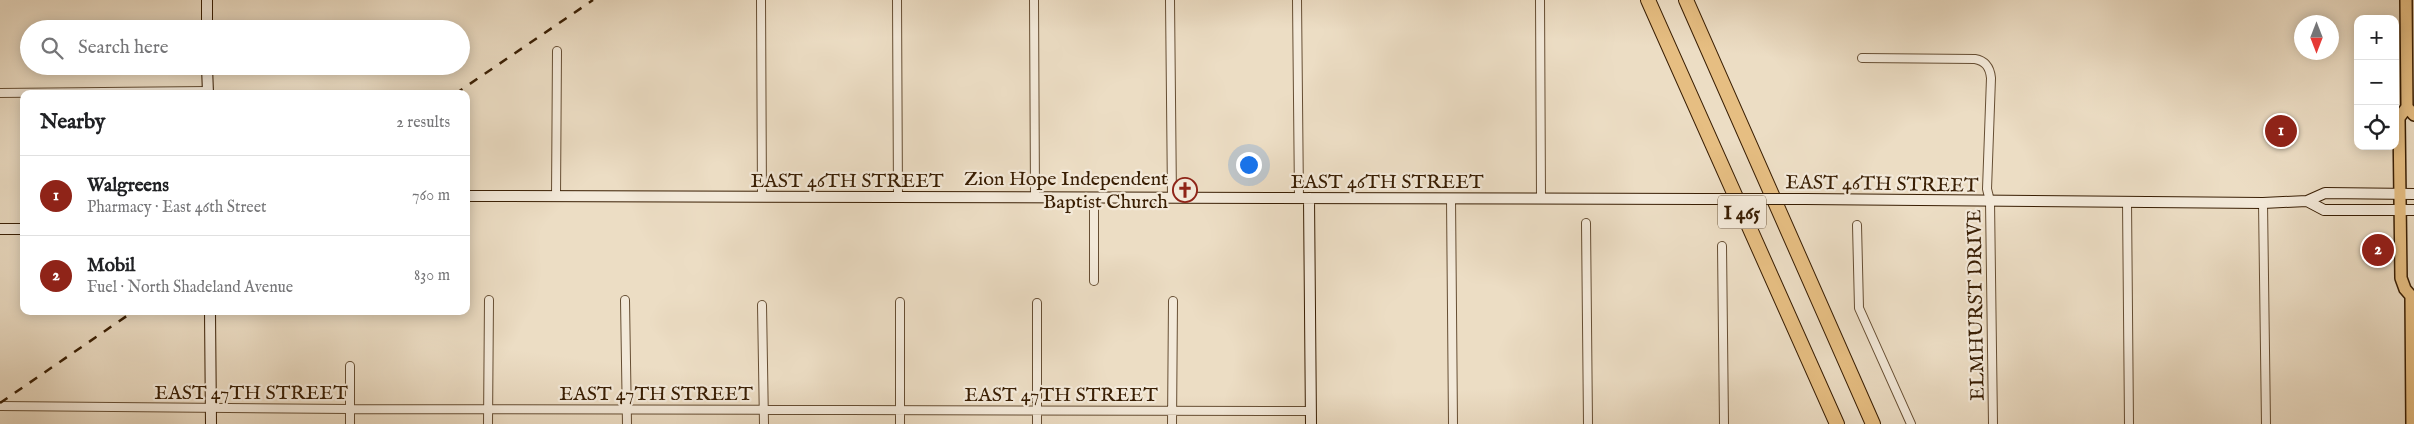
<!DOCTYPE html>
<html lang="en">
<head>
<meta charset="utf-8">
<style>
  :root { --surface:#fff; --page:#f2f2f2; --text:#202124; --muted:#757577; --line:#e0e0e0; --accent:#8f2418 }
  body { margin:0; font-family:"IM FELL English",serif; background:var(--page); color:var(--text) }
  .controls { position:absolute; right:15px; top:15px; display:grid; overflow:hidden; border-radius:10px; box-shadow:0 2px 12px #0003 }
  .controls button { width:45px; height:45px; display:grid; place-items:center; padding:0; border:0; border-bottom:1px solid var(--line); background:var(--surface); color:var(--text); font:25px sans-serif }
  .compass { position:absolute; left:2294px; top:15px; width:45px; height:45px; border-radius:50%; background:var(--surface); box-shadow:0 2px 12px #0003; rotate:180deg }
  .you { position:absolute; left:1248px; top:164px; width:18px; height:18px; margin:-12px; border:4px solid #fff; border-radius:50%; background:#1a73e8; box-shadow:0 0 0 8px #1a73e833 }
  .badge { display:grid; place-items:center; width:32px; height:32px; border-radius:50%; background:var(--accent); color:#fff; font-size:16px; font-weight:700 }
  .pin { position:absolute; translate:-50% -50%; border:2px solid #fff; box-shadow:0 1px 5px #0006 }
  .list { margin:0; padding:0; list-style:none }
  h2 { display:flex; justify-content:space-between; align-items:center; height:65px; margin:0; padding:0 20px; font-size:21px }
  h2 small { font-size:16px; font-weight:400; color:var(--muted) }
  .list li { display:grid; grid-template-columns:32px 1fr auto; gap:15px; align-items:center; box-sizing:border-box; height:80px; padding:0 20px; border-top:1px solid var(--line) }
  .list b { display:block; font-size:19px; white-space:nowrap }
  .list p { margin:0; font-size:16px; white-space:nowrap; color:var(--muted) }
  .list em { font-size:16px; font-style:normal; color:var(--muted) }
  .icon { flex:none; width:28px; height:28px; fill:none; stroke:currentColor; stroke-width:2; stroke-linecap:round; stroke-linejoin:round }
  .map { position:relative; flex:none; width:2414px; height:424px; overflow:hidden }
  .search { position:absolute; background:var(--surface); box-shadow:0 2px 12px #0003; left:20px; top:20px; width:450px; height:55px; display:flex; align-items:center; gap:12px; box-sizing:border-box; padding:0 18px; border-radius:28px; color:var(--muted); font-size:19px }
  .panel { position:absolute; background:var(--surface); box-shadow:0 2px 12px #0003; left:20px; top:90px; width:450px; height:225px; border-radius:10px }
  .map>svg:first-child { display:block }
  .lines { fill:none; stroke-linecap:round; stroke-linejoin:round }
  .street-casing { stroke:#664e33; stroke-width:10 }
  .secondary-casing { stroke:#391e03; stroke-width:12 }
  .primary-casing { stroke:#391e03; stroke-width:14 }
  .highway-casing { stroke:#391e03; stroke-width:16 }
  .street { stroke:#f3e9d9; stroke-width:8 }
  .secondary { stroke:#f3e9d9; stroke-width:10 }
  .primary { stroke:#e6be82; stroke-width:11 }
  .highway { stroke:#e6be82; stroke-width:14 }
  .rail { stroke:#391e03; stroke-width:2.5; stroke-dasharray:9 9; stroke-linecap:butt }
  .secondary-bridge-casing { stroke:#391e03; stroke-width:12; stroke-linecap:butt }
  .secondary-bridge { stroke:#f3e9d9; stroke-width:10 }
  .labels { text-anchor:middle; stroke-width:4.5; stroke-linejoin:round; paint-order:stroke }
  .shield { fill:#f3e9d9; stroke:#715b43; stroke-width:1 }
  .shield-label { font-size:19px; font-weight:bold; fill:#391e03 }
  .poi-label { font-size:20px; fill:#391e03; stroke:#f3e9d9; text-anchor:end }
  .street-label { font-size:20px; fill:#391e03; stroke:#f3e9d9 }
</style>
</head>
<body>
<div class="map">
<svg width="2414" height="424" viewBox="0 0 2414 424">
  <rect width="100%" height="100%" fill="#ecddc4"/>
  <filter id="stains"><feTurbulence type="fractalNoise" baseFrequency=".004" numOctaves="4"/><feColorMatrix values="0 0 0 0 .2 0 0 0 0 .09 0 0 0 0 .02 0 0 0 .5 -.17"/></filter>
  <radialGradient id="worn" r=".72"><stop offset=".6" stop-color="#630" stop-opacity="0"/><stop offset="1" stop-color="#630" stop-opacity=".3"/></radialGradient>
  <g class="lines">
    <defs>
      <path id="street" d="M761,0L762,197
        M897,0L898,197
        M1034,0L1035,197
        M1170,0L1172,198
        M1297,0L1299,199
        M1540,0L1541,198
        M1862,58L1975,59C1986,61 1990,68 1991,78L1987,189L1990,201L1993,424
        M0,93L207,91
        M556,196L557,51
        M1451,198L1453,424
        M2127,201L2129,424
        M2263,203L2266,424
        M1586,223L1588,424
        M1857,225L1859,308L1911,424
        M1722,246L1724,424
        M1094,281V198
        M625,300L627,424
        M900,302V424
        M1037,303V424
        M762,305L764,424
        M350,366V424
        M0,406L350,409L1311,411
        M488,424L489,300
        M1172,424L1173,301"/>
      <path id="secondary" d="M207,0V29
        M207,66L208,94
        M466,196L1704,199
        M1309,198L1311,424
        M1805,199L2263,203L2307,201L2325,193L2414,194
        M2307,201L2324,210H2414
        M0,229H24
        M210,311L211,424"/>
      <path id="primary" d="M2406,0L2407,107L2414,115
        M2407,107L2399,118L2401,278L2405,289L2411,296L2412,424"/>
      <path id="highway" d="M1648,0L1837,424
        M1686,0L1873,424"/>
    </defs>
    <!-- street casing -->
    <use href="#street" class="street-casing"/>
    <!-- secondary casing -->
    <use href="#secondary" class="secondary-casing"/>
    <!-- primary casing -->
    <use href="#primary" class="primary-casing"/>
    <!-- highway casing -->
    <use href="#highway" class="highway-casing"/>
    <!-- street -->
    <use href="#street" class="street"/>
    <!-- secondary -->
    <use href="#secondary" class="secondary"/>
    <!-- primary -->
    <use href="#primary" class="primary"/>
    <!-- highway -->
    <use href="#highway" class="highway"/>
    <!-- rail -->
    <path class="rail" d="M455,94L593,0
      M0,403L134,311"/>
    <defs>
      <path id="secondary-bridge" d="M1704,199H1805"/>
    </defs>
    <!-- secondary-bridge casing -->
    <use href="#secondary-bridge" class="secondary-bridge-casing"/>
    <!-- secondary-bridge -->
    <use href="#secondary-bridge" class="secondary-bridge"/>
  </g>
  <!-- icons -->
  <defs>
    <symbol id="church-ring" viewBox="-11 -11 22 22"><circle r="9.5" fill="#f3e9d9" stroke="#8f2418" stroke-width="1.5"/><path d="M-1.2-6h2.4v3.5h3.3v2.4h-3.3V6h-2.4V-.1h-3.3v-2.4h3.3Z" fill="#8f2418"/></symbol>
  </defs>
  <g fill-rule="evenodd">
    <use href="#church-ring" x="1171" y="176" width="28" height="28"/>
  </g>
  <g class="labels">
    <!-- shield labels -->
    <rect class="shield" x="1718" y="195.5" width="48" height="33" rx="4"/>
    <g class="shield-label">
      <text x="1742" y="219">I 465</text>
    </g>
    <!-- poi labels -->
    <g class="poi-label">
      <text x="1168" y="185">Zion Hope Independent<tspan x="1168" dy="23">Baptist Church</tspan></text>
    </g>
    <!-- street labels -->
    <g class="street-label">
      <text x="847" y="187">EAST 46TH STREET</text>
      <text x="1387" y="188">EAST 46TH STREET</text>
      <text transform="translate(1882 183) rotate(1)" y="7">EAST 46TH STREET</text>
      <text transform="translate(1975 305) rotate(-91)" y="7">ELMHURST DRIVE</text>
      <text x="251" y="399">EAST 47TH STREET</text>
      <text x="656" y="400">EAST 47TH STREET</text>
      <text x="1061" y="401">EAST 47TH STREET</text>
    </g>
  </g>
  <rect width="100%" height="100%" filter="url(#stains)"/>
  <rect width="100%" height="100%" fill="url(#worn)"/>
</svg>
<div class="controls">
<button>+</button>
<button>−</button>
<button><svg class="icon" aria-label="locate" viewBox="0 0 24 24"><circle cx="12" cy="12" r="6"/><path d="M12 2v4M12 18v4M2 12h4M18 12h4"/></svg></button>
</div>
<svg class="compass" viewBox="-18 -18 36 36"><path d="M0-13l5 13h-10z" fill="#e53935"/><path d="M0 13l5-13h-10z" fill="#757577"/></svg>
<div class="you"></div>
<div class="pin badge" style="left:2281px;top:131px">1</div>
<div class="pin badge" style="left:2378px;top:250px">2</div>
<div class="search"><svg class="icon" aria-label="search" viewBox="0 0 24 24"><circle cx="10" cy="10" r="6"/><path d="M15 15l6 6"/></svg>Search here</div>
<section class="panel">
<h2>Nearby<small>2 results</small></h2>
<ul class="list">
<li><span class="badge">1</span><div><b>Walgreens</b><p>Pharmacy · East 46th Street</p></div><em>760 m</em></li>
<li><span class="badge">2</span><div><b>Mobil</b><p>Fuel · North Shadeland Avenue</p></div><em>830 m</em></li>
</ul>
</section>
</div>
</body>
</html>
